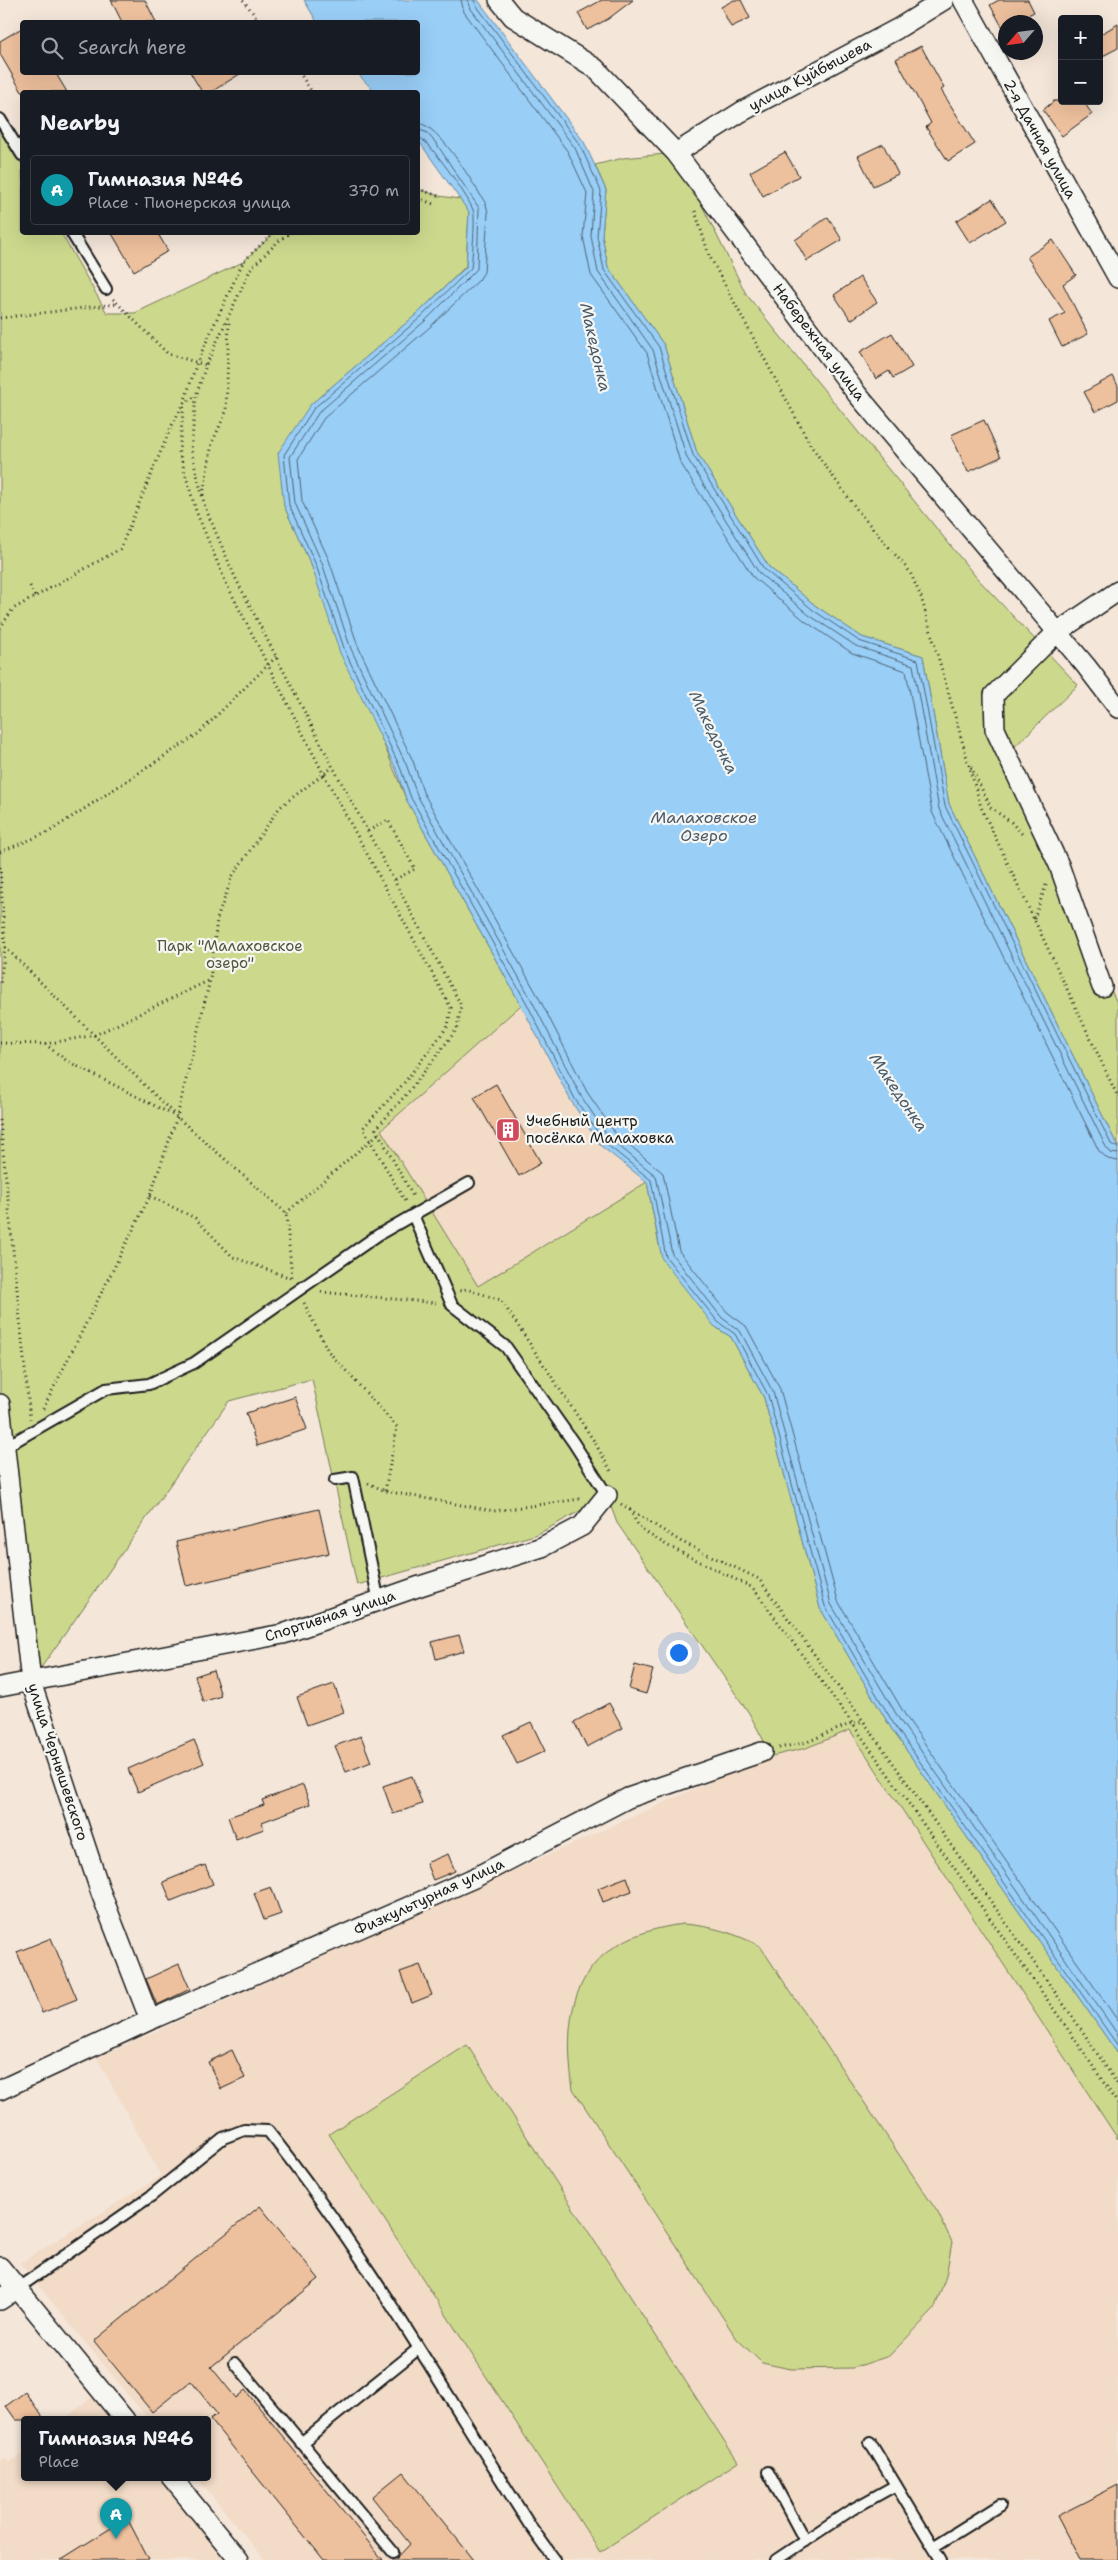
<!DOCTYPE html>
<html lang="en">
<head>
<meta charset="utf-8">
<style>
  :root { --surface:#171b24; --page:#242831; --text:#f1f3f6; --muted:#9ea1a6; --line:#363941; --accent:#d1495b }
  body { margin:0; font-family:"Shantell Sans",sans-serif; background:var(--page); color:var(--text) }
  .controls { position:absolute; right:15px; top:15px; display:grid; overflow:hidden; border-radius:5px; box-shadow:0 5px 20px #0002 }
  .controls button { width:45px; height:45px; display:grid; place-items:center; padding:0; border:0; border-bottom:1px solid var(--line); background:var(--surface); color:var(--text); font:25px sans-serif }
  .compass { position:absolute; left:998px; top:15px; width:45px; height:45px; border-radius:50%; background:var(--surface); box-shadow:0 5px 20px #0002; rotate:242deg }
  .you { position:absolute; left:678px; top:1652px; width:18px; height:18px; margin:-12px; border:4px solid #fff; border-radius:50%; background:#1a73e8; box-shadow:0 0 0 8px #1a73e833 }
  .badge { display:grid; place-items:center; width:32px; height:32px; border-radius:50%; background:var(--accent); color:#fff; font-size:16px; font-weight:700 }
  .pin { position:absolute; translate:-50% -41px; filter:drop-shadow(0 1px 2px #0008) }
  .pin::after { content:''; position:absolute; top:26px; width:18px; height:15px; background:inherit; clip-path:polygon(0 0,100% 0,50% 100%) }
  .popup { position:absolute; left:21px; top:2416px; width:190px; height:65px; box-sizing:border-box; display:grid; place-content:center; border-radius:5px; background:var(--surface); filter:drop-shadow(0 1px 4px #0005); font-size:16px; white-space:nowrap; color:var(--muted) }
  .popup b { font-size:19px; color:var(--text) }
  .popup::after { content:''; position:absolute; left:50%; top:100%; margin-left:-10px; border:10px solid transparent; border-top-color:var(--surface) }
  .list { margin:0; padding:0; list-style:none }
  h2 { display:flex; justify-content:space-between; align-items:center; height:65px; margin:0; padding:0 20px; font-size:21px }
  h2 small { font-size:16px; font-weight:400; color:var(--muted) }
  .list li { display:grid; grid-template-columns:32px 1fr auto; gap:15px; align-items:center; box-sizing:border-box; height:70px; margin:0 10px 10px; padding:0 10px; border:1px solid var(--line); border-radius:5px }
  .list b { display:block; font-size:19px; white-space:nowrap }
  .list p { margin:0; font-size:16px; white-space:nowrap; color:var(--muted) }
  .list em { font-size:16px; font-style:normal; color:var(--muted) }
  .icon { flex:none; width:28px; height:28px; fill:none; stroke:currentColor; stroke-width:2; stroke-linecap:round; stroke-linejoin:round }
  .map { position:relative; flex:none; width:1118px; height:2560px; overflow:hidden }
  .search { position:absolute; background:var(--surface); box-shadow:0 5px 20px #0002; left:20px; top:20px; width:400px; height:55px; display:flex; align-items:center; gap:12px; box-sizing:border-box; padding:0 18px; border-radius:5px; color:var(--muted); font-size:19px }
  .panel { position:absolute; background:var(--surface); box-shadow:0 5px 20px #0002; left:20px; top:90px; width:400px; height:145px; border-radius:5px }
  .map>svg:first-child { display:block }
  .built { fill:#f2dbc7 }
  .green { fill:#ccd98d; stroke:#747a54 }
  .water { fill:#99cef7; stroke:#67879f }
  .lines { fill:none; stroke-linecap:round; stroke-linejoin:round }
  .shore { stroke:#4e6374; stroke-width:1 }
  .building { fill:#eec19e; stroke:#1c1c1c }
  .lane-casing { stroke:#1c1c1c; stroke-width:14 }
  .street-casing { stroke:#1c1c1c; stroke-width:22 }
  .path { stroke:#1c1c1c; stroke-width:3; stroke-dasharray:1 4; stroke-linecap:butt }
  .lane { stroke:#f6f6f2; stroke-width:10 }
  .street { stroke:#f6f6f2; stroke-width:19 }
  .labels { text-anchor:middle; stroke-width:4.5; stroke-linejoin:round; paint-order:stroke }
  .street-label { font-size:15px; fill:#1c1c1c; stroke:#f6f6f2 }
  .park-label { font-size:15px; fill:#51553e; stroke:#f6f6f2 }
  .poi-label { font-size:15px; fill:#1c1c1c; stroke:#f6f6f2; text-anchor:start }
  .water-label { font-size:16px; font-style:italic; fill:#485a69; stroke:#f6f6f2 }
</style>
</head>
<body>
<div class="map">
<svg width="1118" height="2560" viewBox="0 0 1118 2560">
  <rect width="100%" height="100%" fill="#f4e6d9"/>
  <filter id="ink" filterUnits="userSpaceOnUse"><feTurbulence type="fractalNoise" baseFrequency=".02" numOctaves="2"/><feDisplacementMap in="SourceGraphic" scale="10" xChannelSelector="R" yChannelSelector="G"/><feConvolveMatrix kernelMatrix="1 2 1 2 8 2 1 2 1" color-interpolation-filters="sRGB"/></filter>
  <g filter="url(#ink)">
    <!-- built -->
    <path class="built" d="M521,1005L571,1101L601,1146L647,1182L478,1287L381,1130Z
      M850,1730L1118,2139V2560H265L197,2478H207V2420H149L20,2263L161,2176L97,2058L710,1782L772,1756L810,1747Z
      M95,2395L117,2420H63Z
      M25,2451V2478H164L232,2560H0V2462L5,2458L9,2463Z"/>
    <!-- green -->
    <path class="green" d="M0,126L22,165V232L61,233L107,313H135L243,262L274,233L418,232V189L439,196L460,199L469,212L466,266L418,313L310,405L284,506L312,567L406,799L521,1005L381,1130L478,1286L647,1182L659,1245L718,1329L731,1337L764,1398L820,1608L891,1728L1118,2054V2139L850,1730L806,1748L772,1756L749,1713L617,1523L607,1496L538,1534L357,1585L312,1379L229,1401L31,1682L0,1404Z
      M676,153L746,294L976,577L1078,685L1003,758L1118,1005V1147L949,804L923,656L862,637L816,606L769,567L697,453L664,345L608,267L602,235L606,190L595,165L623,158Z
      M683,1924C712,1926 734,1933 760,1946L938,2213L952,2242L946,2276L934,2310L889,2356L853,2368L791,2369L762,2363L737,2339L573,2089C559,1996 584,1937 683,1924Z
      M467,2045L738,2462L600,2552L329,2134Z"/>
    <!-- water -->
    <path class="water" d="M304,0H478L584,142L606,190L602,235L608,267L664,345L697,453L769,567L816,606L862,637L923,656L949,804L1118,1147V2054L891,1728L820,1608L764,1398L731,1337L714,1326L662,1259L647,1182L601,1146L571,1101L521,1005L406,799L396,769L340,653L312,567L284,506L278,453L310,405L418,313L466,267L469,212L418,140V92H375L357,73L418,72V22H317Z"/>
    <g class="lines">
      <!-- shore -->
      <path class="shore" d="M461,0L464,12L568,152L587,193L583,236L591,275L647,353L680,462L753,577L805,621L852,653L906,671L932,812L1099,1151L1108,1159L1118,1161
        M468,0L471,9L575,148L594,192L591,236L598,272L653,350L687,458L759,573L809,615L856,646L913,665L939,809L1106,1147L1111,1153L1118,1154
        M474,0L476,5L580,145L601,191L597,236L604,270L659,347L693,455L764,569L813,610L859,641L918,660L945,806L1111,1144L1118,1148
        M418,123C439,124 474,185 486,204L488,213L484,272L479,280L430,327L324,418L298,459L302,501L329,560L358,646L413,761L423,792L538,996L587,1092L615,1133L663,1173L679,1251L727,1312L746,1326L780,1389L838,1601L907,1718L1118,2021
        M418,130L426,132L436,143L479,208L477,269L425,321L319,412L290,457L295,503L322,563L351,649L406,764L417,795L531,999L581,1096L609,1138L656,1176L672,1254L722,1318L740,1331L773,1392L831,1604L901,1722L1118,2035
        M418,137C428,138 469,198 473,210C476,217 472,259 471,268L421,317L314,408L284,455L289,505L316,565L345,651L400,767L411,798L526,1002L575,1099L605,1143L651,1180L666,1257L718,1322L735,1334L768,1395L825,1606L895,1726L1118,2046"/>
    </g>
    <!-- building -->
    <path class="building" d="M111,0H145L156,22H122Z
      M602,0H633L608,19L587,30L578,13Z
      M734,0H741L750,18L731,27L721,7Z
      M999,0H1028L1034,12L1014,22H1006V27L1003,28L990,5Z
      M1118,24V48L1099,58V35Z
      M22,28V72H55L67,92H22L0,54V41Z
      M921,46L944,88L941,90L975,144L948,161L926,127L931,123L896,59Z
      M190,72H243L211,92H202Z
      M1054,101H1083L1092,114L1062,136L1043,110Z
      M883,144L898,174L873,186L858,156Z
      M785,152L799,176L763,196L750,172Z
      M992,199L1006,221L970,243L956,221Z
      M828,217L842,240L807,261L795,240Z
      M111,232H157L168,251L134,271Z
      M1053,240L1076,275L1063,284L1088,334L1062,347L1049,321L1065,313L1027,257Z
      M860,277L877,302L851,320L834,295Z
      M892,333L912,367L893,378L889,371L876,379L860,352Z
      M1113,376L1118,386V400L1095,412L1084,392Z
      M984,420L1001,457L968,472L951,435Z
      M496,1084L541,1163L519,1176L474,1097Z
      M295,1397L307,1429L257,1446L246,1413Z
      M319,1509L329,1553L186,1586L176,1542Z
      M459,1635L464,1651L436,1659L432,1642Z
      M635,1665L653,1670L646,1694L629,1689Z
      M213,1670L221,1696L203,1702L195,1676Z
      M334,1684L344,1712L307,1725L297,1697Z
      M609,1703L623,1728L587,1747L574,1722Z
      M531,1722L545,1751L517,1764L503,1735Z
      M361,1736L371,1762L346,1772L335,1746Z
      M194,1740L204,1763L138,1792L128,1769Z
      M412,1776L422,1804L393,1814L383,1786Z
      M303,1785L310,1804L262,1822L264,1829L236,1839L228,1817L264,1805L262,1800Z
      M448,1854L455,1871L433,1880L426,1863Z
      M205,1865L213,1884L171,1901L163,1882Z
      M627,1877L632,1891L603,1902L598,1888Z
      M271,1887L281,1914L264,1920L254,1893Z
      M51,1938L77,1999L42,2013L17,1952Z
      M179,1964L190,1989L157,2005L146,1979Z
      M420,1965L432,1995L412,2003L400,1972Z
      M232,2050L245,2078L221,2089L208,2062Z
      M260,2206L319,2279L211,2367L236,2398L245,2390L383,2560H324L210,2419L217,2414L191,2381L152,2412L94,2341Z
      M25,2392L45,2420H16L6,2406Z
      M403,2472L474,2560H391L397,2558L410,2544L372,2497Z
      M1118,2485V2560H1080L1057,2516Z
      M127,2518L149,2560H60Z"/>
    <g class="lines">
      <defs>
        <path id="lane" d="M0,119L22,155
          M71,232L106,289
          M413,1215L452,1305L506,1347L573,1442L607,1495
          M5,1447L106,1389L149,1384L194,1363L378,1235L469,1183
          M335,1480L353,1477L379,1602
          M18,2288L151,2196L223,2138L244,2130L268,2131C366,2254 444,2391 529,2524L555,2560
          M235,2363L393,2552
          M870,2442L941,2560
          M301,2443L418,2349
          M768,2472L805,2541
          M933,2547L1000,2505
          M776,2560L851,2510L896,2485"/>
        <path id="street" d="M499,0L513,17L595,68L676,153L857,394L1086,666L1118,708
          M963,0L1118,278
          M676,153L741,112L897,29L944,0
          M1102,987L1059,865L995,729L994,695L1056,633L1118,591
          M0,1404L31,1682L101,1893L150,2020
          M0,1687L283,1634L420,1586L542,1547L582,1526L607,1495
          M0,2090L150,2020L474,1878L628,1798L762,1752
          M0,2267L125,2420
          M0,2300L18,2288
          M172,2478L239,2560"/>
      </defs>
      <!-- lane casing -->
      <use href="#lane" class="lane-casing"/>
      <!-- street casing -->
      <use href="#street" class="street-casing"/>
      <!-- path -->
      <path class="path" d="M243,0L260,22
        M299,72L312,92
        M418,189L439,196
        M418,198L436,205
        M695,211L709,255L811,446L858,511L910,572L921,597L981,807L1118,1097
        M274,232L243,262L197,362L184,403L179,452L196,511L226,583L323,773L451,1008L448,1026L404,1083L363,1128L406,1203
        M292,232L282,238L251,268L206,365L196,396L191,450L205,507L235,577L333,767L461,1005L457,1029L410,1090L376,1129L414,1198
        M113,299L168,354L206,365
        M0,318L116,304
        M203,495L212,443L226,412L229,320
        M30,586L36,598
        M0,628L13,609L120,549L171,427L184,403L196,396
        M971,767L991,808L1011,822L1022,834
        M368,831L388,820L415,869L394,880
        M0,852L49,832L198,734L276,657
        M0,867L5,947L0,985
        M1034,919L1046,885
        M5,947L177,1117L286,1213L292,1277
        M0,1043L45,1044L67,1061L173,1115
        M45,1044L95,1035L210,980
        M0,1120L30,1419
        M150,1196L195,1218L233,1257L291,1278
        M286,1213L378,1134
        M460,1291L466,1289L501,1300L594,1441L612,1473
        M321,1292L436,1303
        M304,1303L328,1351L397,1427L385,1491
        M43,1409L150,1196L177,1117L210,980L217,919L233,875L280,807L333,767
        M368,1483L385,1491L494,1511L580,1499
        M621,1504L680,1541L759,1579L864,1722L1081,2029L1118,2085
        M630,1510L640,1529L670,1547L753,1588L852,1723L1072,2035L1118,2104
        M779,1748L807,1742L852,1723L864,1722"/>
      <!-- lane -->
      <use href="#lane" class="lane"/>
      <!-- street -->
      <use href="#street" class="street"/>
    </g>
  </g>
  <!-- icons -->
  <defs>
    <symbol id="building-square" viewBox="-11 -11 22 22"><rect x="-9" y="-9" width="18" height="18" rx="4" fill="#d1495b" stroke="#f6f6f2"/><path d="M-4-6H4V6H1V3H-1V6H-4ZM-2.5-4.3h1.7v1.8h-1.7ZM.8-4.3h1.7v1.8H.8ZM-2.5-1h1.7V.8h-1.7ZM.8-1h1.7V.8H.8Z" fill="#fff"/></symbol>
  </defs>
  <g fill-rule="evenodd">
    <use href="#building-square" x="494" y="1116" width="28" height="28"/>
  </g>
  <g class="labels">
    <!-- street labels -->
    <g class="street-label">
      <text transform="translate(810 75) rotate(-28)" y="5">улица Куйбышева</text>
      <text transform="translate(1040 139) rotate(61)" y="5">2-я Дачная улица</text>
      <text transform="translate(819 342) rotate(53)" y="5">Набережная улица</text>
      <text transform="translate(330 1616) rotate(-18)" y="5">Спортивная улица</text>
      <text transform="translate(58 1762) rotate(72)" y="5">улица Чернышевского</text>
      <text transform="translate(429 1897) rotate(-25)" y="5">Физкультурная улица</text>
    </g>
    <!-- park labels -->
    <g class="park-label">
      <text x="230" y="951">Парк "Малаховское<tspan x="230" dy="17">озеро"</tspan></text>
    </g>
    <!-- poi labels -->
    <g class="poi-label">
      <text x="526" y="1126">Учебный центр<tspan x="526" dy="17">посёлка Малаховка</tspan></text>
    </g>
    <!-- water labels -->
    <g class="water-label">
      <text transform="translate(596 347) rotate(77)" y="6">Македонка</text>
      <text transform="translate(714 732) rotate(64)" y="6">Македонка</text>
      <text x="704" y="823">Малаховское<tspan x="704" dy="18">Озеро</tspan></text>
      <text transform="translate(899 1092) rotate(56)" y="6">Македонка</text>
    </g>
  </g>
</svg>
<div class="controls">
<button>+</button>
<button>−</button>
</div>
<svg class="compass" viewBox="-18 -18 36 36"><path d="M0-13l5 13h-10z" fill="#e53935"/><path d="M0 13l5-13h-10z" fill="#9ea1a6"/></svg>
<div class="you"></div>
<div class="pin badge" style="left:116px;top:2539px;background:#0f9aa8">A</div>
<div class="popup"><b>Гимназия №46</b>Place</div>
<div class="search"><svg class="icon" aria-label="search" viewBox="0 0 24 24"><circle cx="10" cy="10" r="6"/><path d="M15 15l6 6"/></svg>Search here</div>
<section class="panel">
<h2>Nearby<small></small></h2>
<ul class="list">
<li><span class="badge" style="background:#0f9aa8">A</span><div><b>Гимназия №46</b><p>Place · Пионерская улица</p></div><em>370 m</em></li>
</ul>
</section>
</div>
</body>
</html>
